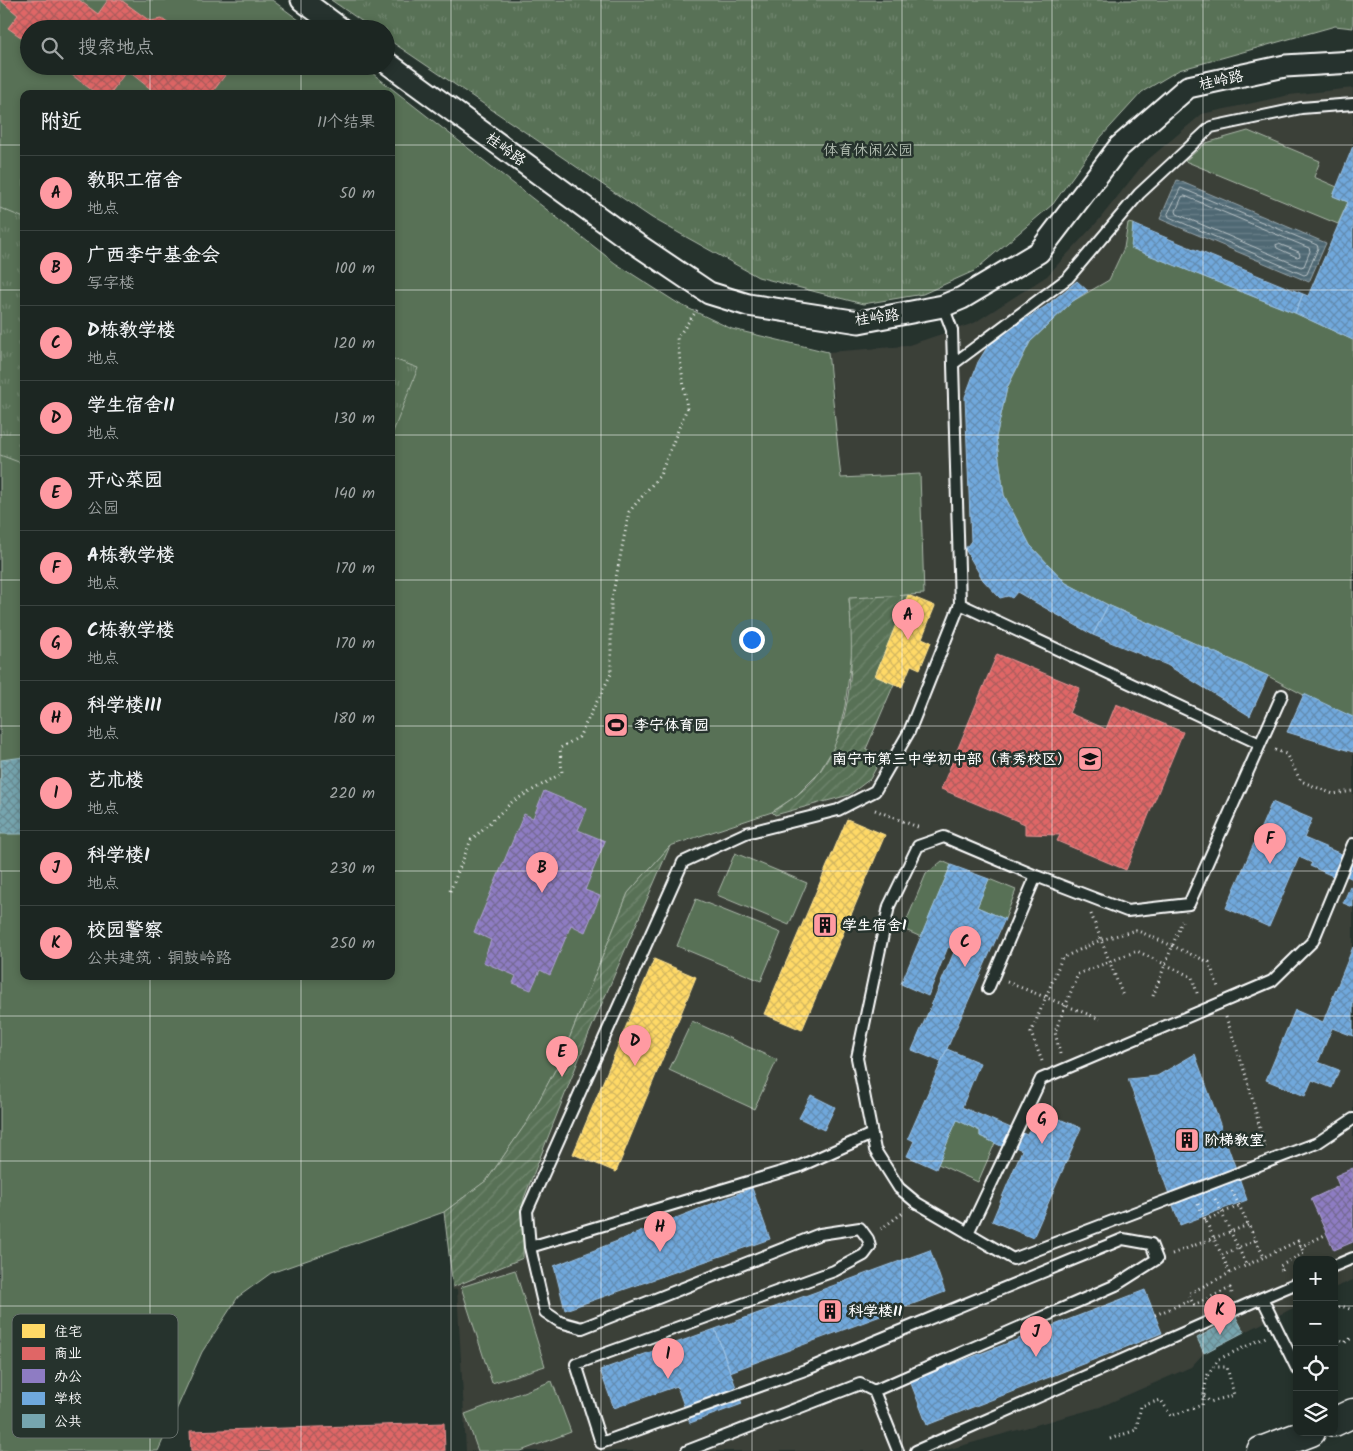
<!DOCTYPE html>
<html lang="zh">
<head>
<meta charset="utf-8">
<style>
  :root { --surface:#1c2622; --page:#29322f; --text:#f1f3f6; --muted:#a0a5a5; --line:#3a4340; --accent:#ff9aa2 }
  body { margin:0; font-family:Kalam,"LXGW WenKai TC",sans-serif; background:var(--page); color:var(--text) }
  .controls { position:absolute; right:15px; bottom:15px; display:grid; overflow:hidden; border-radius:10px; box-shadow:0 2px 8px #0003 }
  .controls button { width:45px; height:45px; display:grid; place-items:center; padding:0; border:0; border-bottom:1px solid var(--line); background:var(--surface); color:var(--text); font:25px sans-serif }
  .you { position:absolute; left:751px; top:639px; width:18px; height:18px; margin:-12px; border:4px solid #fff; border-radius:50%; background:#1a73e8; box-shadow:0 0 0 8px #1a73e833 }
  .badge { display:grid; place-items:center; width:32px; height:32px; border-radius:50%; background:var(--accent); color:#111; font-size:16px; font-weight:700 }
  .pin { position:absolute; translate:-50% -41px; filter:drop-shadow(0 1px 2px #0008) }
  .pin::after { content:''; position:absolute; top:26px; width:18px; height:15px; background:inherit; clip-path:polygon(0 0,100% 0,50% 100%) }
  .list { margin:0; padding:0; list-style:none }
  h2 { display:flex; justify-content:space-between; align-items:center; height:65px; margin:0; padding:0 20px; font-size:21px }
  h2 small { font-size:16px; font-weight:400; color:var(--muted) }
  .list li { display:grid; grid-template-columns:32px 1fr auto; gap:15px; align-items:center; box-sizing:border-box; height:75px; padding:0 20px; border-top:1px solid var(--line) }
  .list b { display:block; font-size:19px; white-space:nowrap }
  .list p { margin:0; font-size:16px; white-space:nowrap; color:var(--muted) }
  .list em { font-size:16px; font-style:normal; color:var(--muted) }
  .icon { flex:none; width:28px; height:28px; fill:none; stroke:currentColor; stroke-width:2; stroke-linecap:round; stroke-linejoin:round }
  .map { position:relative; flex:none; width:1353px; height:1451px; overflow:hidden }
  .search { position:absolute; background:var(--surface); box-shadow:0 2px 8px #0003; left:20px; top:20px; width:375px; height:55px; display:flex; align-items:center; gap:12px; box-sizing:border-box; padding:0 18px; border-radius:28px; color:var(--muted); font-size:19px }
  .panel { position:absolute; background:var(--surface); box-shadow:0 2px 8px #0003; left:20px; top:90px; width:375px; height:890px; border-radius:10px }
  .map>svg:first-child { display:block }
  .built { fill:#3a3f39 }
  .grass { fill:#587156; stroke:#acb8aa; fill-rule:evenodd }
  .park { fill:url(#park-tufts); stroke:#acb8aa }
  .garden { fill:url(#garden-furrows); stroke:#acb8aa }
  .water { fill:url(#water-rules); stroke:#95a4ab }
  .homes { fill:url(#homes-cross-hatch); stroke:#ffe494 }
  .shops { fill:url(#shops-cross-hatch); stroke:#e99494 }
  .offices { fill:url(#offices-cross-hatch); stroke:#b0a3d5 }
  .schools { fill:url(#schools-cross-hatch); stroke:#9ac2e6 }
  .public { fill:url(#public-cross-hatch); stroke:#9fc0c7 }
  .lines { fill:none; stroke-linecap:round; stroke-linejoin:round }
  .shore { stroke:#b9c3c7; stroke-width:1 }
  .lane-casing { stroke:#fff; stroke-width:14 }
  .street-casing { stroke:#fff; stroke-width:25 }
  .primary-casing { stroke:#fff; stroke-width:31 }
  .path { stroke:#fff; stroke-width:3; stroke-dasharray:1 4; stroke-linecap:butt }
  .lane { stroke:#26332d; stroke-width:10 }
  .street { stroke:#26332d; stroke-width:21 }
  .primary { stroke:#26332d; stroke-width:28 }
  .grid { fill:none; stroke:#fff; stroke-width:1; stroke-opacity:0.55 }
  .labels { text-anchor:middle; stroke-width:5; stroke-linejoin:round; paint-order:stroke }
  .street-label { font-size:15px; fill:#fff; stroke:#26332d }
  .park-label { font-size:15px; fill:#b4bfb3; stroke:#26332d }
  .poi-label { font-size:15px; font-weight:bold; fill:#fff; stroke:#26332d; text-anchor:start }
  .key { fill:#26332d; stroke:#67706c; stroke-width:1 }
  .key-label { font-size:14px; fill:#fff }
</style>
</head>
<body>
<div class="map">
<svg width="1353" height="1451" viewBox="0 0 1353 1451">
  <defs>
    <pattern id="park-tufts" width="24" height="20" patternUnits="userSpaceOnUse" patternTransform="scale(1.25)"><rect width="24" height="20" fill="#587156"/><path d="M3 7l-1-3M5 7V3M7 7l1-3M15 17l-1-3M17 17v-4M19 17l1-3" fill="none" stroke="#71866f"/></pattern>
    <pattern id="garden-furrows" width="10" height="10" patternUnits="userSpaceOnUse" patternTransform="scale(1.25)"><rect width="10" height="10" fill="#587156"/><path d="M-1 1l2-2M0 10L10 0M9 11l2-2" fill="none" stroke="#71866f"/></pattern>
    <pattern id="water-rules" width="6" height="5" patternUnits="userSpaceOnUse" patternTransform="scale(1.25)"><rect width="6" height="5" fill="#4f6873"/><path d="M0 2.5h6" fill="none" stroke="#697f88"/></pattern>
    <pattern id="homes-cross-hatch" width="8" height="8" patternUnits="userSpaceOnUse" patternTransform="scale(1.25)"><rect width="8" height="8" fill="#ffd966"/><path d="M0 0l8 8M0 8l8-8" fill="none" stroke="#d2b660"/></pattern>
    <pattern id="shops-cross-hatch" width="8" height="8" patternUnits="userSpaceOnUse" patternTransform="scale(1.25)"><rect width="8" height="8" fill="#e06666"/><path d="M0 0l8 8M0 8l8-8" fill="none" stroke="#ac5d5d"/></pattern>
    <pattern id="offices-cross-hatch" width="8" height="8" patternUnits="userSpaceOnUse" patternTransform="scale(1.25)"><rect width="8" height="8" fill="#8e7cc3"/><path d="M0 0l8 8M0 8l8-8" fill="none" stroke="#746993"/></pattern>
    <pattern id="schools-cross-hatch" width="8" height="8" patternUnits="userSpaceOnUse" patternTransform="scale(1.25)"><rect width="8" height="8" fill="#6fa8dc"/><path d="M0 0l8 8M0 8l8-8" fill="none" stroke="#648cb1"/></pattern>
    <pattern id="public-cross-hatch" width="8" height="8" patternUnits="userSpaceOnUse" patternTransform="scale(1.25)"><rect width="8" height="8" fill="#76a5af"/><path d="M0 0l8 8M0 8l8-8" fill="none" stroke="#698a91"/></pattern>
  </defs>
  <rect width="100%" height="100%" fill="#26332d"/>
  <filter id="ink" filterUnits="userSpaceOnUse"><feTurbulence type="fractalNoise" baseFrequency=".02" numOctaves="2"/><feDisplacementMap in="SourceGraphic" scale="10" xChannelSelector="R" yChannelSelector="G"/><feConvolveMatrix kernelMatrix="1 2 1 2 8 2 1 2 1" color-interpolation-filters="sRGB"/></filter>
  <g filter="url(#ink)">
    <!-- built -->
    <path class="built" d="M1353,88V1280L1334,1288V1260H1297V1306L1204,1353L1191,1367L1100,1407L943,1451H466L457,1289L453,1290L444,1212L487,1180L529,1119L670,846L772,812L796,796L834,397L828,352L906,346L974,323L1047,276L1098,221L1145,162L1202,114L1289,95Z"/>
    <!-- grass -->
    <path class="grass" d="M0,0H272L311,29H29V66H363L615,263L679,304L732,329L828,352L841,478L920,474L924,594L849,599L853,644L845,706L836,744L818,774L796,796L772,812L670,846L628,893L561,1059L529,1119L487,1180L444,1212L271,1273L238,1297L202,1352L158,1451H0ZM24,94H391V976H24Z
      M1248,131L1320,161L1314,177L1337,187L1333,196L1348,202L1338,224L1185,161L1206,143Z
      M1128,223L1133,224L1132,248L1295,313L1353,340V717L1330,709L1268,676L1108,605L1066,583L1030,545L1004,495L996,437L1007,388L1030,342L1073,301L1109,280L1124,248Z
      M735,853L807,883L789,925L717,895Z
      M942,861L951,865L921,937L903,929L926,874Z
      M989,879L1016,890L1005,919L977,907Z
      M696,899L781,933L761,981L677,946Z
      M692,1021L777,1060L754,1109L669,1070Z
      M957,1120L980,1131V1136L995,1143L978,1182L938,1164Z
      M515,1270L545,1366L492,1383L461,1287Z
      M552,1381L571,1432L521,1451H478L465,1414Z"/>
    <!-- park -->
    <path class="park" d="M331,0H1353V28L1335,26L1179,70L1142,92L1101,137L1053,204L974,271L923,294L863,304L758,277L652,218L386,38V29H373Z
      M0,208L24,218V464L0,455Z
      M391,358L418,368L391,437Z"/>
    <!-- garden -->
    <path class="garden" d="M908,595L875,676L894,684L866,749L882,757L870,779L849,795L775,815L772,812C789,801 807,790 819,773C854,724 854,656 849,598Z
      M670,846L588,1036L524,1198L523,1258L453,1287L444,1212L487,1180L529,1119L561,1059L628,893Z"/>
    <!-- water -->
    <path class="water" d="M1177,180L1326,243L1309,282L1160,219Z"/>
    <!-- homes -->
    <path class="homes" d="M908,595L935,606L922,638L931,642L920,669L911,665L902,687L875,676Z
      M847,819L885,835L802,1030L764,1014Z
      M654,959L696,977L616,1172L573,1154Z"/>
    <!-- shops -->
    <path class="shops" d="M0,0H79L98,14L108,0H121L150,21L162,19L176,29H29V43L8,28L18,15Z
      M60,66H130L110,94H97Z
      M132,66H224L229,70L211,94H157L128,71Z
      M997,654L1080,688L1069,713L1106,729L1116,704L1183,732L1126,870L1057,841L1060,835L1025,834V824L941,789Z
      M444,1423L445,1451H191L190,1431Z"/>
    <!-- offices -->
    <path class="offices" d="M544,791L587,809L578,830L605,841L585,890L600,896L585,932L571,925L550,975L540,970L531,990L513,983L516,976L483,962L491,940L474,932L524,814L533,818Z
      M1353,1168V1242L1334,1250L1311,1199L1339,1186L1335,1176Z"/>
    <!-- schools -->
    <path class="schools" d="M1353,146V340L1295,313L1303,294L1308,296L1348,202L1333,196Z
      M1133,224L1303,294L1295,313L1131,248Z
      M1077,281L1088,291L1073,301L1030,342L1007,388L996,437L1004,495L1030,545L1066,583L1108,605L1093,635L1017,592L1012,598L1008,596L1000,598L983,580L965,549L971,541L965,397L978,362L991,341L1046,306Z
      M1108,605L1268,676L1250,716L1167,665L1093,635Z
      M1304,694L1353,717V752L1287,732Z
      M1272,802L1312,819L1304,838L1353,859V879L1338,872L1335,877L1310,866L1312,863L1299,857L1269,927L1226,908Z
      M951,865L989,879L977,907L1005,919L941,1062L912,1050L955,950L948,947L928,996L901,984Z
      M1350,887L1353,889V907L1343,903Z
      M1353,947V1036L1332,1028L1318,1062L1339,1070L1332,1088L1312,1080L1305,1096L1266,1080L1295,1010L1323,1022Z
      M947,1049L980,1063L962,1107L1027,1135L1038,1110L1081,1128L1033,1238L992,1221L1022,1150L1006,1143L1001,1146L980,1136V1131L957,1120L936,1169L907,1156L914,1141L908,1138Z
      M1195,1054L1247,1200L1180,1225L1128,1079L1157,1076Z
      M811,1095L835,1107L824,1130L799,1118Z
      M752,1188L770,1239L565,1310L554,1266Z
      M930,1250L945,1292L730,1372L715,1329Z
      M1145,1290L1162,1333L927,1425L910,1381Z
      M715,1329L742,1404L690,1423L677,1386L614,1408L600,1370Z"/>
    <!-- public -->
    <path class="public" d="M24,757V834H0L1,760Z
      M1236,1317L1244,1332L1204,1353L1197,1338Z"/>
    <g class="lines">
      <!-- shore -->
      <path class="shore" d="M1181,188L1317,245L1318,248L1307,274L1304,275L1169,217L1168,214Z
        M1185,196L1309,248L1310,251L1304,266L1301,267L1177,214L1176,211L1182,197Z
        M1279,244L1299,252L1300,256L1297,257L1277,248L1276,245Z"/>
      <defs>
        <path id="lane" d="M953,364L1068,278L1139,194L1211,127L1301,108L1353,104
          M960,604L1260,744
          M1282,695L1189,904L1127,911L1036,876L944,837L918,846L889,906L857,1058L875,1150L899,1188L917,1203L1013,1259L1317,1143L1353,1119
          M988,989L1036,876
          M968,1233L1041,1079L1272,981L1313,941L1353,844
          M530,1247L798,1167L872,1134
          M1334,1266L1353,1258
          M1262,1298L1297,1283
          M687,1451L860,1384L874,1391
          M898,1451L874,1391L1116,1285L1157,1259L1151,1244L1123,1239L805,1370L601,1443L576,1364L834,1271L864,1255L870,1247L868,1239L860,1228L820,1234L582,1328L560,1322L545,1312L530,1247L527,1211L683,862L746,833L838,810L875,791L909,732L960,604L952,330L943,306
          M916,1451L1262,1298L1297,1369"/>
        <path id="street" d="M302,0L341,29
          M386,62L623,235L709,293L748,305L859,322L943,306L962,298L1039,252L1119,147L1188,87L1285,66L1353,62"/>
        <path id="primary" d="M1334,1422L1353,1413
          M1261,1451L1311,1432"/>
      </defs>
      <!-- lane casing -->
      <use href="#lane" class="lane-casing"/>
      <!-- street casing -->
      <use href="#street" class="street-casing"/>
      <!-- primary casing -->
      <use href="#primary" class="primary-casing"/>
      <!-- path -->
      <path class="path" d="M1275,750L1286,754L1301,781L1333,794L1353,791
        M875,810L920,828
        M450,891L471,840L512,802L562,773L560,748L579,737L611,674V603L629,512L660,475L687,408L677,338L697,310
        M1091,914L1123,996
        M1007,982L1100,1019
        M1153,996L1182,921
        M1226,1017L1248,1082L1265,1148
        M1060,1054L1055,1032L1078,974L1137,951L1192,977L1198,996
        M1042,1061L1031,1033L1062,958L1101,940L1136,930L1209,962L1218,987
        M1232,1191L1264,1257L1298,1241L1304,1253L1280,1266L1283,1273
        M1215,1199L1247,1266
        M1198,1204L1230,1273L1188,1294L1194,1305L1230,1288L1232,1293
        M1205,1220L1239,1206
        M881,1229L904,1212
        M1300,1247L1327,1234
        M1172,1254L1248,1225
        M1222,1255L1256,1240
        M1230,1273L1264,1257
        M1334,1308L1341,1306L1353,1310
        M1155,1315L1191,1300
        M1334,1329L1337,1339L1344,1343L1353,1337
        M1204,1396L1210,1402L1234,1395L1227,1367H1214
        M1110,1439L1136,1430L1141,1406L1161,1400L1171,1416L1202,1405L1207,1376L1219,1359L1266,1337"/>
      <!-- lane -->
      <use href="#lane" class="lane"/>
      <!-- street -->
      <use href="#street" class="street"/>
      <!-- primary -->
      <use href="#primary" class="primary"/>
    </g>
  </g>
  <!-- grid -->
  <path class="grid" d="M150,0V29M301,0V29M451,0V1451M601,0V1451M752,0V1451M902,0V1451M1052,0V1451M1203,0V1451M150,66V94M301,66V94M0,145H24M391,145H1353M0,290H24M391,290H1353M0,435H24M391,435H1353M0,580H24M391,580H1353M0,726H24M391,726H1353M0,871H24M391,871H1353M150,976V1451M301,976V1451M0,1016H1353M0,1161H1353M0,1306H1297M1334,1306H1353"/>
  <!-- icons -->
  <defs>
    <symbol id="stadium-square" viewBox="-11 -11 22 22"><rect x="-9" y="-9" width="18" height="18" rx="4" fill="#ff9aa2" stroke="#26332d"/><path d="M0-5a6.5 5 0 1 0 0 10a6.5 5 0 1 0 0-10ZM-3.5-1.8h7v3.6h-7Z" fill="#111"/></symbol>
    <symbol id="school-square" viewBox="-11 -11 22 22"><rect x="-9" y="-9" width="18" height="18" rx="4" fill="#ff9aa2" stroke="#26332d"/><path d="M0-5L7-2L0 1L-7-2ZM-4 1L0 2.5L4 1V4Q0 6-4 4Z" fill="#111"/></symbol>
    <symbol id="building-square" viewBox="-11 -11 22 22"><rect x="-9" y="-9" width="18" height="18" rx="4" fill="#ff9aa2" stroke="#26332d"/><path d="M-4-6H4V6H1V3H-1V6H-4ZM-2.5-4.3h1.7v1.8h-1.7ZM.8-4.3h1.7v1.8H.8ZM-2.5-1h1.7V.8h-1.7ZM.8-1h1.7V.8H.8Z" fill="#111"/></symbol>
  </defs>
  <g fill-rule="evenodd">
    <use href="#stadium-square" x="602" y="711" width="28" height="28"/>
    <use href="#school-square" x="1076" y="745" width="28" height="28"/>
    <use href="#building-square" x="811" y="911" width="28" height="28"/>
    <use href="#building-square" x="1173" y="1126" width="28" height="28"/>
    <use href="#building-square" x="816" y="1297" width="28" height="28"/>
  </g>
  <g class="labels">
    <!-- street labels -->
    <g class="street-label">
      <text transform="translate(1221 80) rotate(-12)" y="5">桂岭路</text>
      <text transform="translate(506 149) rotate(36)" y="5">桂岭路</text>
      <text transform="translate(877 317) rotate(-7)" y="5">桂岭路</text>
    </g>
    <!-- park labels -->
    <g class="park-label">
      <text x="868" y="155">体育休闲公园</text>
    </g>
    <!-- poi labels -->
    <g class="poi-label">
      <text x="634" y="730">李宁体育园</text>
      <text x="1072" y="764" text-anchor="end">南宁市第三中学初中部（青秀校区）</text>
      <text x="842" y="930">学生宿舍I</text>
      <text x="1204" y="1145">阶梯教室</text>
      <text x="848" y="1316">科学楼II</text>
    </g>
  </g>
  <!-- legend -->
  <rect x="12" y="1314" width="166" height="124" rx="8" class="key"/>
  <rect x="22" y="1324" width="23" height="14" fill="#ffd966"/>
  <rect x="22" y="1347" width="23" height="13" fill="#e06666"/>
  <rect x="22" y="1369" width="23" height="14" fill="#8e7cc3"/>
  <rect x="22" y="1392" width="23" height="13" fill="#6fa8dc"/>
  <rect x="22" y="1414" width="23" height="14" fill="#76a5af"/>
  <g class="key-label">
    <text x="54" y="1336">住宅</text>
    <text x="54" y="1358">商业</text>
    <text x="54" y="1381">办公</text>
    <text x="54" y="1403">学校</text>
    <text x="54" y="1426">公共</text>
  </g>
</svg>
<div class="controls">
<button>+</button>
<button>−</button>
<button><svg class="icon" aria-label="locate" viewBox="0 0 24 24"><circle cx="12" cy="12" r="6"/><path d="M12 2v4M12 18v4M2 12h4M18 12h4"/></svg></button>
<button><svg class="icon" aria-label="layers" viewBox="0 0 24 24"><path d="M12 4l9 5-9 5-9-5zM3 14l9 5 9-5"/></svg></button>
</div>
<div class="you"></div>
<div class="pin badge" style="left:908px;top:640px">A</div>
<div class="pin badge" style="left:542px;top:893px">B</div>
<div class="pin badge" style="left:965px;top:967px">C</div>
<div class="pin badge" style="left:635px;top:1066px">D</div>
<div class="pin badge" style="left:562px;top:1077px">E</div>
<div class="pin badge" style="left:1270px;top:864px">F</div>
<div class="pin badge" style="left:1042px;top:1144px">G</div>
<div class="pin badge" style="left:660px;top:1252px">H</div>
<div class="pin badge" style="left:668px;top:1379px">I</div>
<div class="pin badge" style="left:1036px;top:1357px">J</div>
<div class="pin badge" style="left:1220px;top:1335px">K</div>
<div class="search"><svg class="icon" aria-label="search" viewBox="0 0 24 24"><circle cx="10" cy="10" r="6"/><path d="M15 15l6 6"/></svg>搜索地点</div>
<section class="panel">
<h2>附近<small>11个结果</small></h2>
<ul class="list">
<li><span class="badge">A</span><div><b>教职工宿舍</b><p>地点</p></div><em>50 m</em></li>
<li><span class="badge">B</span><div><b>广西李宁基金会</b><p>写字楼</p></div><em>100 m</em></li>
<li><span class="badge">C</span><div><b>D栋教学楼</b><p>地点</p></div><em>120 m</em></li>
<li><span class="badge">D</span><div><b>学生宿舍II</b><p>地点</p></div><em>130 m</em></li>
<li><span class="badge">E</span><div><b>开心菜园</b><p>公园</p></div><em>140 m</em></li>
<li><span class="badge">F</span><div><b>A栋教学楼</b><p>地点</p></div><em>170 m</em></li>
<li><span class="badge">G</span><div><b>C栋教学楼</b><p>地点</p></div><em>170 m</em></li>
<li><span class="badge">H</span><div><b>科学楼III</b><p>地点</p></div><em>180 m</em></li>
<li><span class="badge">I</span><div><b>艺术楼</b><p>地点</p></div><em>220 m</em></li>
<li><span class="badge">J</span><div><b>科学楼I</b><p>地点</p></div><em>230 m</em></li>
<li><span class="badge">K</span><div><b>校园警察</b><p>公共建筑 · 铜鼓岭路</p></div><em>250 m</em></li>
</ul>
</section>
</div>
</body>
</html>
